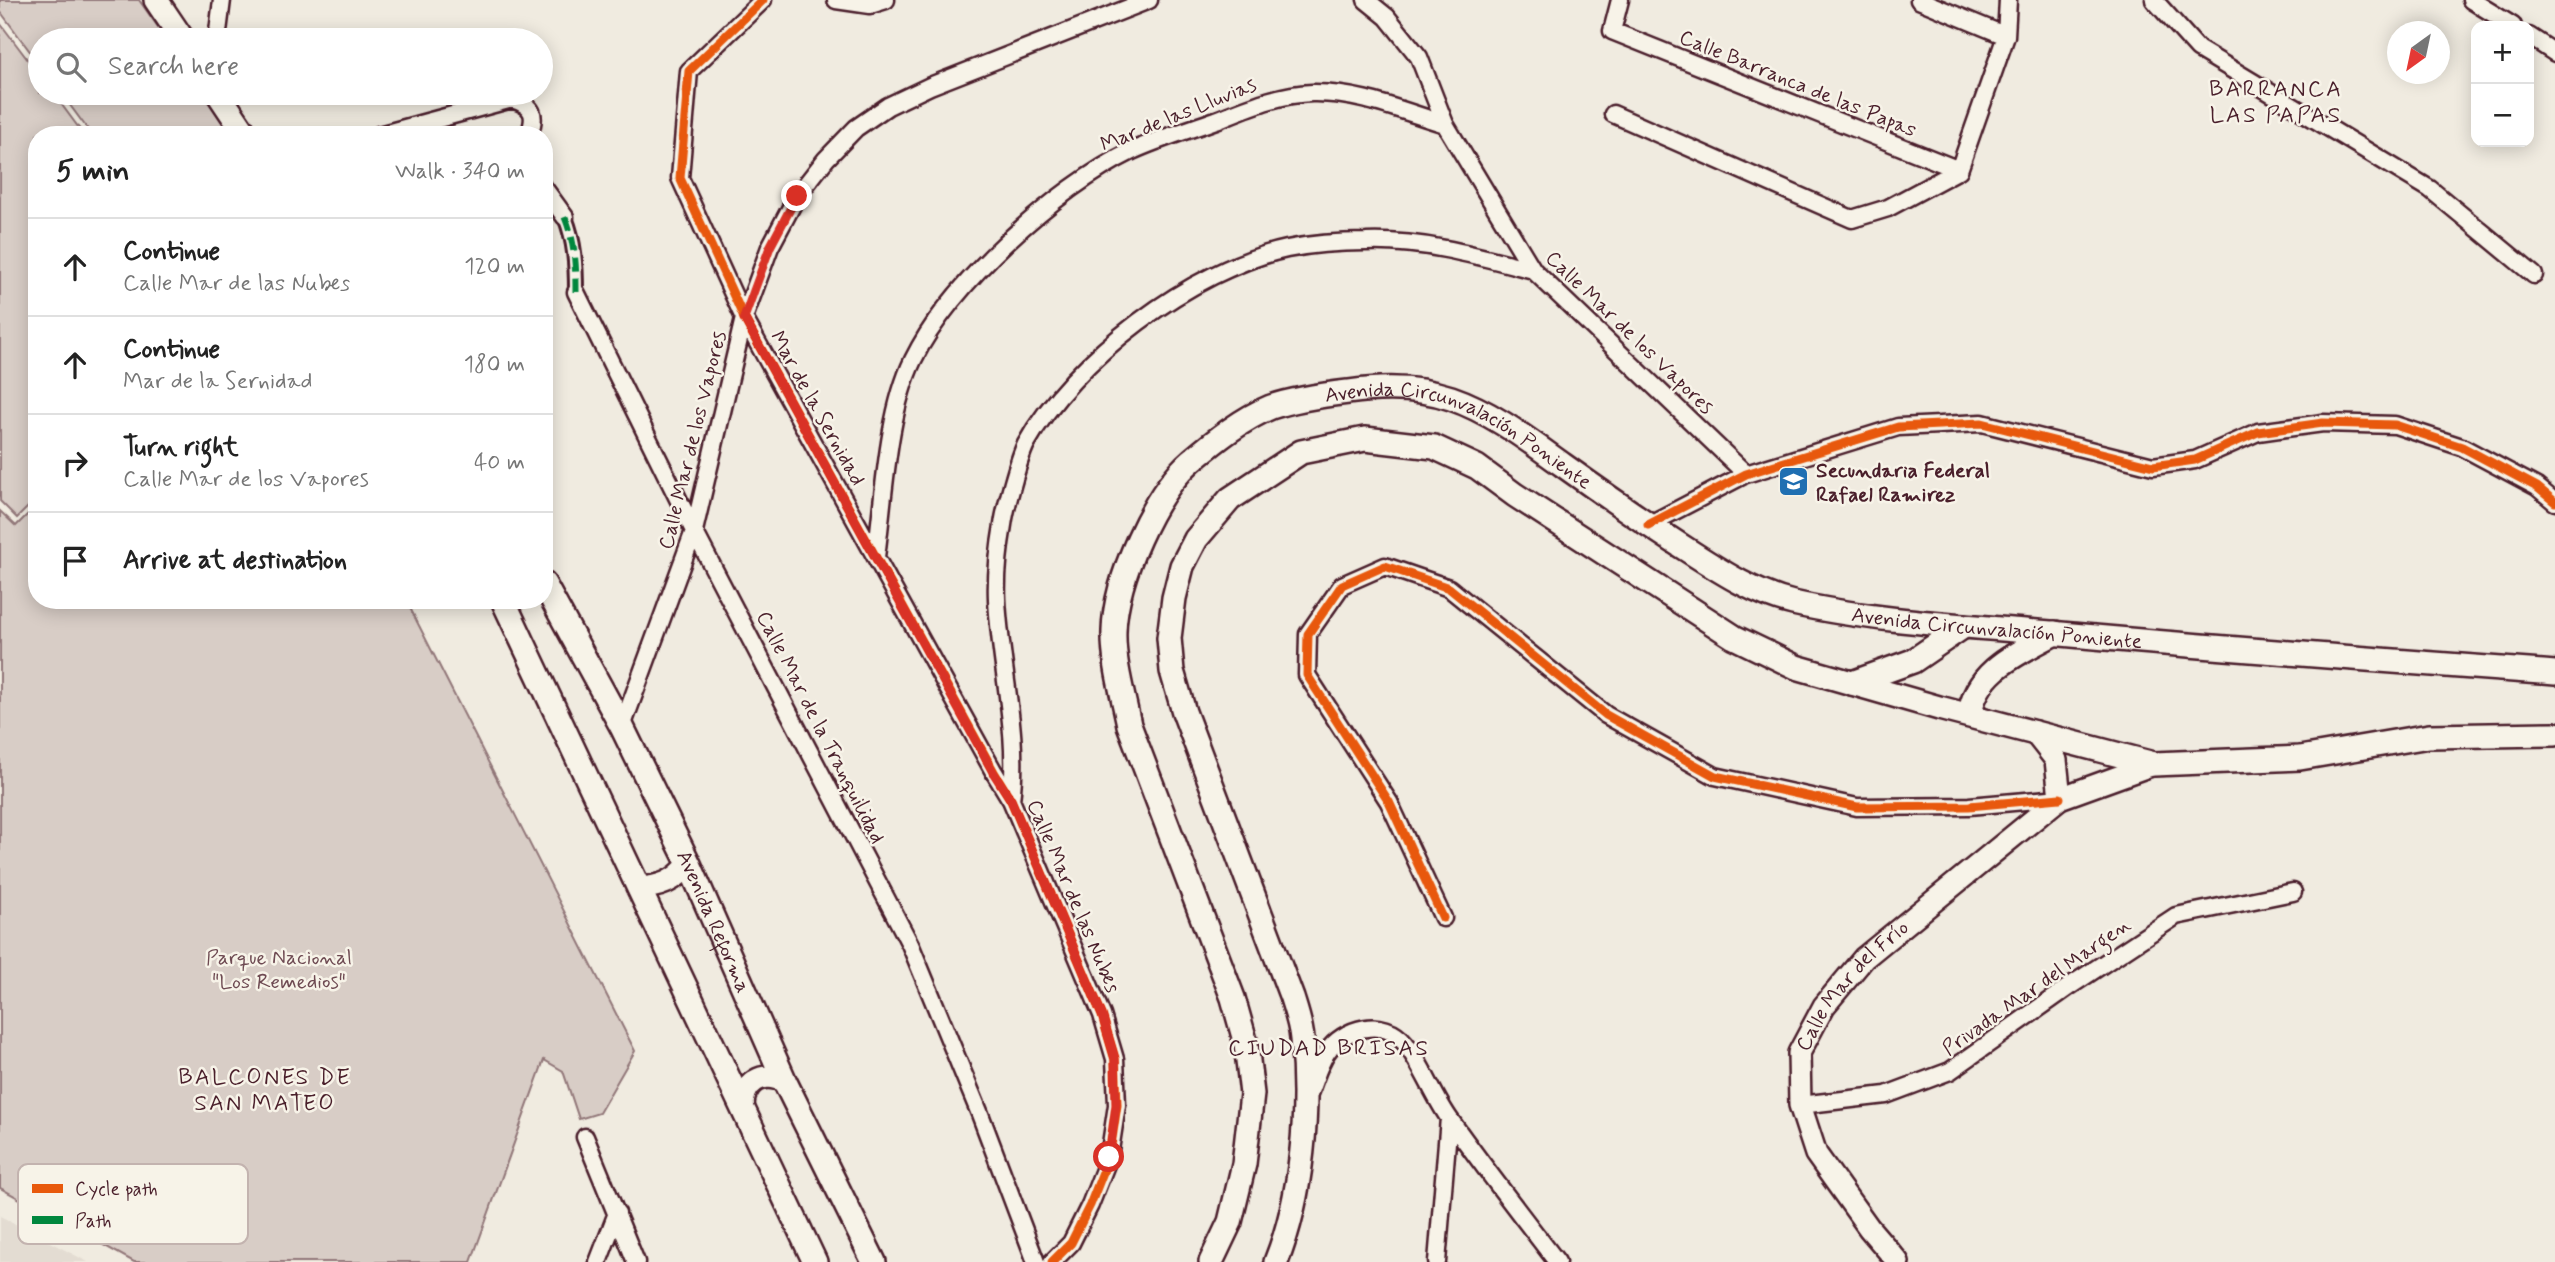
<!DOCTYPE html>
<html lang="en">
<head>
<meta charset="utf-8">
<style>
  :root { --surface:#fff; --page:#f2f2f2; --text:#222; --muted:#767676; --line:#e0e0e0 }
  body { margin:0; font-family:Mynerve,sans-serif; background:var(--page); color:var(--text) }
  .controls { position:absolute; right:21px; top:21px; display:grid; overflow:hidden; border-radius:14px; box-shadow:0 4px 18px #0003 }
  .controls button { width:63px; height:63px; display:grid; place-items:center; padding:0; border:0; border-bottom:2px solid var(--line); background:var(--surface); color:var(--text); font:35px sans-serif }
  .compass { position:absolute; left:2387px; top:21px; width:63px; height:63px; border-radius:50%; background:var(--surface); box-shadow:0 4px 18px #0003; rotate:213deg }
  .stop { position:absolute; width:21px; height:21px; margin:-16px; border:5px solid #d93025; border-radius:50%; background:#fff }
  .stop.end { background:#d93025; border-color:#fff; box-shadow:0 2px 7px #0008 }
  .list { margin:0; padding:0; list-style:none }
  h2 { display:flex; justify-content:space-between; align-items:center; height:91px; margin:0; padding:0 28px; font-size:30px }
  h2 small { font-size:23px; font-weight:400; color:var(--muted) }
  .list li { display:grid; grid-template-columns:46px 1fr auto; gap:21px; align-items:center; box-sizing:border-box; height:98px; padding:0 28px; border-top:2px solid var(--line) }
  .list b { display:block; font-size:26px; white-space:nowrap }
  .list p { margin:0; font-size:23px; white-space:nowrap; color:var(--muted) }
  .list em { font-size:23px; font-style:normal; color:var(--muted) }
  .icon { flex:none; width:38px; height:38px; fill:none; stroke:currentColor; stroke-width:2; stroke-linecap:round; stroke-linejoin:round }
  .map { position:relative; flex:none; width:2555px; height:1262px; overflow:hidden }
  .search { position:absolute; background:var(--surface); box-shadow:0 4px 18px #0003; left:28px; top:28px; width:525px; height:77px; display:flex; align-items:center; gap:18px; box-sizing:border-box; padding:0 24px; border-radius:38px; color:var(--muted); font-size:26px }
  .panel { position:absolute; background:var(--surface); box-shadow:0 4px 18px #0003; left:28px; top:126px; width:525px; height:483px; border-radius:28px }
  .map>svg:first-child { display:block }
  .built { fill:#e3dcd2 }
  .green { fill:#d8cdc6; stroke:#917678; stroke-width:2 }
  .lines { fill:none; stroke-linecap:round; stroke-linejoin:round }
  .pedestrian-casing { stroke:#4a1f2b; stroke-width:18 }
  .minor-casing { stroke:#4a1f2b; stroke-width:21 }
  .tertiary-casing { stroke:#4a1f2b; stroke-width:26 }
  .secondary-casing { stroke:#4a1f2b; stroke-width:28 }
  .pedestrian { stroke:#f7f3e8; stroke-width:12 }
  .minor { stroke:#f7f3e8; stroke-width:16 }
  .tertiary { stroke:#f7f3e8; stroke-width:21 }
  .secondary { stroke:#f7f3e8; stroke-width:23 }
  .quiet { stroke:#00873e; stroke-width:7; stroke-dasharray:14 7; stroke-linecap:butt }
  .cycleway-casing { stroke:#f7f3e8; stroke-width:13 }
  .cycleway { stroke:#e8590c; stroke-width:9 }
  .route { stroke:#d93025; stroke-width:9 }
  .labels { text-anchor:middle; stroke-width:5; stroke-linejoin:round; paint-order:stroke }
  .street-label { font-size:21px; fill:#4a1f2b; stroke:#f7f3e8 }
  .poi-label { font-size:21px; font-weight:bold; fill:#4a1f2b; stroke:#f7f3e8; text-anchor:start }
  .park-label { font-size:21px; fill:#6e4a52; stroke:#f7f3e8 }
  .neighbourhood-label { font-size:23px; letter-spacing:2px; fill:#4a1f2b; stroke:#f7f3e8 }
  .key { fill:#f7f3e8; stroke:#c3b3af; stroke-width:2 }
  .key-label { font-size:19px; fill:#4a1f2b }
</style>
</head>
<body>
<div class="map">
<svg width="2555" height="1262" viewBox="0 0 2555 1262">
  <rect width="100%" height="100%" fill="#f0ebe0"/>
  <filter id="ink" filterUnits="userSpaceOnUse"><feTurbulence type="fractalNoise" baseFrequency=".0143" numOctaves="2"/><feDisplacementMap in="SourceGraphic" scale="14" xChannelSelector="R" yChannelSelector="G"/><feConvolveMatrix kernelMatrix="1 2 1 2 8 2 1 2 1" color-interpolation-filters="sRGB"/></filter>
  <g filter="url(#ink)">
    <!-- built -->
    <path class="built" d="M0,1216L88,1262H0Z"/>
    <!-- green -->
    <path class="green" d="M0,0H139L167,40H40V65L0,11Z
      M0,23L40,76V93H53L84,135H37V498L17,518L0,501Z
      M61,93H203L232,135H92Z
      M37,505V600H406L635,1051L599,1113L579,1119L563,1071L544,1060L471,1262H134L0,1188V511L16,526Z"/>
    <g class="lines">
      <defs>
        <path id="pedestrian" d="M565,217C575,242 576,266 576,292"/>
        <path id="minor" d="M763,0L689,71L680,178L744,318L994,772L1011,800L1102,1015L1115,1059L1117,1105L1109,1157L1090,1205L1071,1243L1052,1262
          M836,0L870,5L886,0
          M1366,0L1387,17L1419,57L1445,124L1533,270L1746,474
          M1620,0L1612,31L1959,170
          M1919,0L2006,36
          M2154,0L2198,49L2430,189L2534,275
          M2471,0L2513,26
          M2529,36L2555,53
          M217,40L222,0
          M1613,114L1852,219L1888,208L1959,170L2006,36L2008,0
          M379,135L512,99C533,106 537,114 529,135
          M544,188L565,217
          M576,292L694,531L910,944L980,1114L1036,1262
          M1648,525L1746,474L1898,427L1982,423L2153,466L2195,460L2258,432L2323,423L2395,425L2462,447L2537,487L2555,502
          M876,557C884,497 887,414 913,360C950,284 1056,188 1132,151C1158,139 1188,130 1216,120C1247,108 1278,94 1312,93C1358,92 1402,111 1445,124
          M622,727L694,531L744,318L770,247L797,196L826,159L856,128L888,106L930,86L1149,0
          M1011,800C1020,734 1000,666 997,599C996,576 999,548 1003,525C1005,509 1019,458 1026,444C1073,359 1192,269 1287,249C1312,244 1341,242 1366,242C1423,240 1479,256 1533,270
          M1443,918L1389,802L1307,675L1308,634L1342,585L1385,566L1449,588L1606,715L1715,776L1857,807L1969,806L2060,798
          M1308,1096C1314,1083 1318,1065 1327,1052C1343,1028 1384,1016 1405,1043C1423,1066 1433,1096 1451,1121C1485,1169 1521,1215 1557,1262
          M1800,1105L1886,1095L1950,1071L2070,986L2176,916L2293,892
          M585,1137L636,1262
          M598,1262L617,1213
          M1437,1262L1449,1118"/>
        <g id="tertiary">
          <path d="M2034,732L2056,760L2060,798"/>
          <path d="M638,888C660,887 674,882 689,864"/>
          <path d="M743,1108C743,1082 762,1070 785,1082"/>
          <path id="s1" d="M1898,1262L1869,1228L1816,1154L1800,1105L1799,1053L1824,1006L1864,958L2060,798L2154,764"/>
        </g>
        <g id="secondary">
          <path d="M156,0L183,40"/>
          <path d="M218,93L246,135"/>
          <path id="s2" d="M544,584L622,727L689,864L785,1082L874,1262"/>
          <path d="M503,600L815,1262"/>
          <path d="M1852,683L1913,661L1964,626"/>
          <path d="M1970,715C1975,670 2019,653 2055,633"/>
          <path id="s3" d="M1211,1262L1230,1222L1244,1164L1252,1094L1246,1044L1233,998L1129,725C1123,695 1113,662 1114,631C1115,580 1153,494 1192,460C1216,440 1242,419 1271,407C1295,399 1323,395 1348,392C1381,387 1419,387 1451,398C1492,412 1528,440 1563,465C1605,495 1648,525 1692,553C1723,573 1756,594 1793,603C1877,622 1974,626 2061,634C2225,649 2390,661 2555,673"/>
          <path d="M1276,1262C1302,1197 1310,1109 1302,1039C1301,1025 1296,1011 1292,998L1184,712L1172,671L1169,638L1174,598L1182,566L1196,539L1230,499L1301,452L1365,439L1434,447L1477,467L1515,495L1734,637L1796,667L1939,708L2154,764L2300,758L2429,736L2555,734"/>
        </g>
      </defs>
      <!-- pedestrian casing -->
      <use href="#pedestrian" class="pedestrian-casing"/>
      <!-- minor casing -->
      <use href="#minor" class="minor-casing"/>
      <!-- tertiary casing -->
      <use href="#tertiary" class="tertiary-casing"/>
      <!-- secondary casing -->
      <use href="#secondary" class="secondary-casing"/>
      <!-- pedestrian -->
      <use href="#pedestrian" class="pedestrian"/>
      <!-- minor -->
      <use href="#minor" class="minor"/>
      <!-- tertiary -->
      <use href="#tertiary" class="tertiary"/>
      <!-- secondary -->
      <use href="#secondary" class="secondary"/>
      <!-- quiet -->
      <path class="quiet" d="M565,217C575,242 576,266 576,292"/>
      <defs>
        <path id="cycleway" d="M763,0L689,71L680,178L744,318L994,772L1011,800L1102,1015L1115,1059L1117,1105L1109,1157L1090,1205L1071,1243L1052,1262
          M1648,525L1746,474L1898,427L1982,423L2153,466L2195,460L2258,432L2323,423L2395,425L2462,447L2537,487L2555,502
          M1443,918L1389,802L1307,675L1308,634L1342,585L1385,566L1449,588L1606,715L1715,776L1857,807L1969,806L2060,798"/>
      </defs>
      <!-- cycleway casing -->
      <use href="#cycleway" class="cycleway-casing"/>
      <!-- cycleway -->
      <use href="#cycleway" class="cycleway"/>
    </g>
  </g>
  <g class="lines" filter="url(#ink)">
    <!-- route -->
    <path class="route" d="M797,196L770,247L744,318L993,772L1011,800L1102,1015L1115,1059L1116,1105L1109,1157"/>
  </g>
  <!-- icons -->
  <defs>
    <symbol id="school-square" viewBox="-11 -11 22 22"><rect x="-9" y="-9" width="18" height="18" rx="4" fill="#1f6fb2" stroke="#f7f3e8"/><path d="M0-5L7-2L0 1L-7-2ZM-4 1L0 2.5L4 1V4Q0 6-4 4Z" fill="#fff"/></symbol>
  </defs>
  <g fill-rule="evenodd">
    <use href="#school-square" x="1776" y="464" width="35" height="35"/>
  </g>
  <g class="labels">
    <!-- street labels -->
    <g class="street-label">
      <text transform="translate(1798 83) rotate(22)" y="7">Calle Barranca de las Papas</text>
      <text transform="translate(1178 114) rotate(-22)" y="7">Mar de las Lluvias</text>
      <text transform="translate(1630 332) rotate(44)" y="7">Calle Mar de los Vapores</text>
      <text transform="translate(818 408) rotate(61)" y="7">Mar de la Sernidad</text>
      <text transform="translate(692 440) rotate(-76)" y="7">Calle Mar de los Vapores</text>
      <text dy="7" stroke="none"><textPath href="#s3" startOffset="1148">Avenida Circunvalación Poniente</textPath></text>
      <text dy="7" stroke="none"><textPath href="#s3" startOffset="1736">Avenida Circunvalación Poniente</textPath></text>
      <text transform="translate(821 727) rotate(63)" y="7">Calle Mar de la Tranquilidad</text>
      <text transform="translate(1074 896) rotate(67)" y="7">Calle Mar de las Nubes</text>
      <text dy="7" stroke="none"><textPath href="#s2" startOffset="378">Avenida Reforma</textPath></text>
      <text transform="translate(2036 986) rotate(-35)" y="7">Privada Mar del Margen</text>
      <text dy="7" stroke="none"><textPath href="#s1" startOffset="326">Calle Mar del Frío</textPath></text>
    </g>
    <!-- poi labels -->
    <g class="poi-label">
      <text x="1816" y="477">Secundaria Federal<tspan x="1816" dy="24">Rafael Ramirez</tspan></text>
    </g>
    <!-- park labels -->
    <g class="park-label">
      <text x="279" y="964">Parque Nacional<tspan x="279" dy="24">"Los Remedios"</tspan></text>
    </g>
    <!-- neighbourhood labels -->
    <g class="neighbourhood-label">
      <text x="2276" y="96">BARRANCA<tspan x="2276" dy="26">LAS PAPAS</tspan></text>
      <text x="1329" y="1055">CIUDAD BRISAS</text>
      <text x="265" y="1084">BALCONES DE<tspan x="265" dy="26">SAN MATEO</tspan></text>
    </g>
  </g>
  <!-- legend -->
  <rect x="18" y="1164" width="230" height="80" rx="10" class="key"/>
  <rect x="32" y="1184" width="31" height="9" fill="#e8590c"/>
  <rect x="32" y="1216" width="31" height="8" fill="#00873e"/>
  <g class="key-label">
    <text x="75" y="1195">Cycle path</text>
    <text x="75" y="1227">Path</text>
  </g>
</svg>
<div class="controls">
<button>+</button>
<button>−</button>
</div>
<svg class="compass" viewBox="-18 -18 36 36"><path d="M0-13l5 13h-10z" fill="#e53935"/><path d="M0 13l5-13h-10z" fill="#767676"/></svg>
<div class="stop" style="left:1109px;top:1157px"></div>
<div class="stop end" style="left:797px;top:196px"></div>
<div class="search"><svg class="icon" aria-label="search" viewBox="0 0 24 24"><circle cx="10" cy="10" r="6"/><path d="M15 15l6 6"/></svg>Search here</div>
<section class="panel">
<h2>5 min<small>Walk · 340 m</small></h2>
<ul class="list">
<li><svg class="icon" aria-label="ahead" viewBox="0 0 24 24"><path d="M12 20V5M6 11l6-6 6 6"/></svg><div><b>Continue</b><p>Calle Mar de las Nubes</p></div><em>120 m</em></li>
<li><svg class="icon" aria-label="ahead" viewBox="0 0 24 24"><path d="M12 20V5M6 11l6-6 6 6"/></svg><div><b>Continue</b><p>Mar de la Sernidad</p></div><em>180 m</em></li>
<li><svg class="icon" aria-label="right" viewBox="0 0 24 24"><path d="M7 20v-9h11M14 6l5 5-5 5"/></svg><div><b>Turn right</b><p>Calle Mar de los Vapores</p></div><em>40 m</em></li>
<li><svg class="icon" aria-label="arrive" viewBox="0 0 24 24"><path d="M6 21V4h12l-3 4 3 4H6"/></svg><div><b>Arrive at destination</b></div></li>
</ul>
</section>
</div>
</body>
</html>
